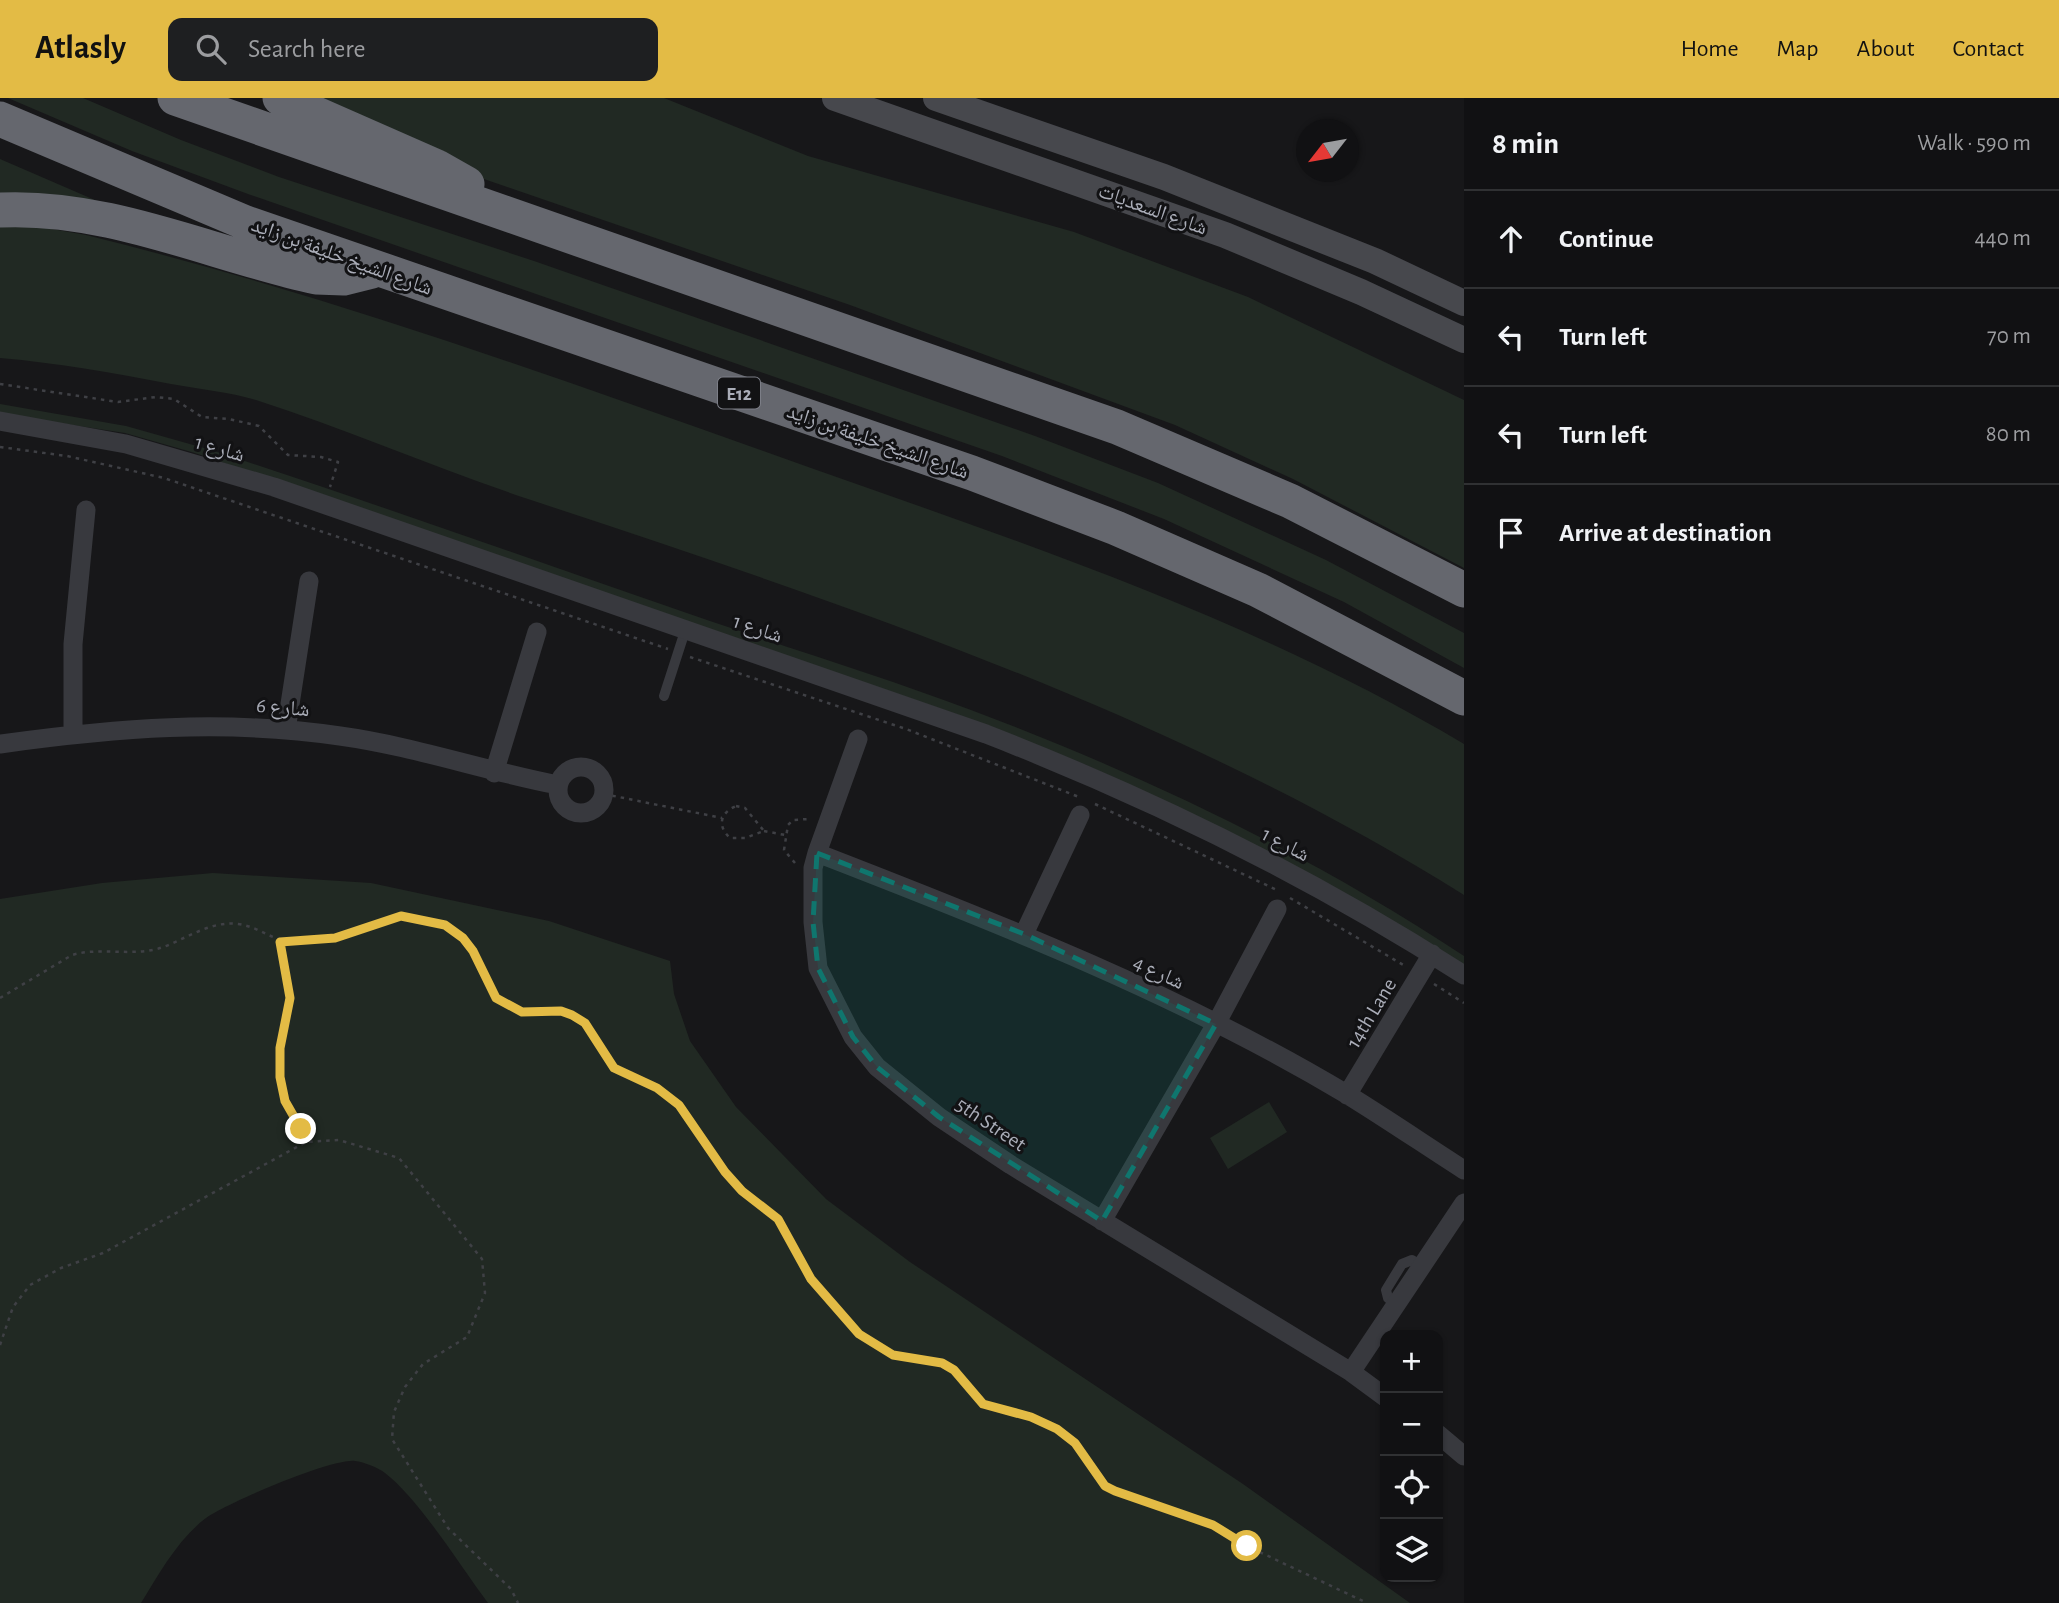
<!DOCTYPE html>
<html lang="en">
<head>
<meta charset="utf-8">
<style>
  :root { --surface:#111113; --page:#1e1f21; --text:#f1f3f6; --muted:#9c9da0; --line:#303133; --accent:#e3bb45 }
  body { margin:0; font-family:"Alegreya Sans","Noto Naskh Arabic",sans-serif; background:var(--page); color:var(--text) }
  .controls { position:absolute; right:21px; bottom:21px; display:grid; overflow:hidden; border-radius:14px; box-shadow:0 2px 5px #0004 }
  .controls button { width:63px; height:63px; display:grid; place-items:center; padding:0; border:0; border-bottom:2px solid var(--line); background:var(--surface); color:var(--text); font:35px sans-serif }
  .compass { position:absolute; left:1296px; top:21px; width:63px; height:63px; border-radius:50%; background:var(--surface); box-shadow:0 2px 5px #0004; rotate:239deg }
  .stop { position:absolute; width:21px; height:21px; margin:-16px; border:5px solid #e3bb45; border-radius:50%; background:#fff }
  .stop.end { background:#e3bb45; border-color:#fff; box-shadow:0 2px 7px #0008 }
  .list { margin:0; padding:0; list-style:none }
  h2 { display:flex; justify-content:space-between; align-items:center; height:91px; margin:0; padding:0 28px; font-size:30px }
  h2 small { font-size:23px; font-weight:400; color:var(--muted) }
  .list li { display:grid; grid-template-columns:46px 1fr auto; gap:21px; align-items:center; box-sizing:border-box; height:98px; padding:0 28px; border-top:2px solid var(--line) }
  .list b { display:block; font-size:26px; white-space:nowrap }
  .list em { font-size:23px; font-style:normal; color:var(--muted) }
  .icon { flex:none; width:38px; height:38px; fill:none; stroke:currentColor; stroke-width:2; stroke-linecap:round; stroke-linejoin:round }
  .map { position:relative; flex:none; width:1464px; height:1505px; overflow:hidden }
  header { display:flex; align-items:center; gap:42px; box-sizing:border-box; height:98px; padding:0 35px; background:var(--accent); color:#111 }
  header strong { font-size:33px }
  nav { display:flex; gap:38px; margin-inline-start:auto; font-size:24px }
  .search { width:490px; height:63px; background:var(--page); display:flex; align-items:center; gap:18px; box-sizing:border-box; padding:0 24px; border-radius:14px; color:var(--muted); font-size:26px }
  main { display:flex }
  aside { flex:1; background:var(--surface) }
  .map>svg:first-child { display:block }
  .green { fill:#212923 }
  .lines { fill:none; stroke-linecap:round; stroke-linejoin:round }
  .path { stroke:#3f4045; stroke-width:2.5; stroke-dasharray:3.5 5; stroke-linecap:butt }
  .lane { stroke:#38393e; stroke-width:10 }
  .street { stroke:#38393e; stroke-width:19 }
  .secondary { stroke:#47484d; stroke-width:26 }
  .highway { stroke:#65676e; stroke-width:35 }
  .route { stroke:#e3bb45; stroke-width:9 }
  .marked { fill:#0f766e; fill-opacity:0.2; stroke:#0f766e; stroke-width:5; stroke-dasharray:14 9; stroke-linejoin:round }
  .labels { text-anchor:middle; stroke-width:6; stroke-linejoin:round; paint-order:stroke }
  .shield { fill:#121214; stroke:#7c7e87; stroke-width:2 }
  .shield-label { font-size:19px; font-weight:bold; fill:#aaadb8 }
  .street-label { font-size:21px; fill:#aaadb8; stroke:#121214 }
</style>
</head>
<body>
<header>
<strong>Atlasly</strong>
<div class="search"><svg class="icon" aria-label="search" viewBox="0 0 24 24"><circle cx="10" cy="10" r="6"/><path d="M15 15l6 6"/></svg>Search here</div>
<nav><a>Home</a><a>Map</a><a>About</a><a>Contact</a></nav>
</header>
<main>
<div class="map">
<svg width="1464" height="1505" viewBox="0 0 1464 1505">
  <rect width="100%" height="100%" fill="#171719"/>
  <!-- green -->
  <path class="green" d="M8,0H83L181,42L279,79L534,163L1035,338L1158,385L1326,462L1464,535V570L1344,504L1164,421L1002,358L248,96L132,53Z
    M286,0H664L808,58L1074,134L1248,199L1464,302V470L1293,381L1175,327L850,207L429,62Z
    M0,61L111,109L0,98Z
    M0,128L40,129L86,137C333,198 572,285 811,370C1035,449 1259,524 1464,646V797C1176,617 851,508 531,402C438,371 349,332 256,302C229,294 199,291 171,286C114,275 58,265 0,260Z
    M0,306L126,328L211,352C377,406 542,465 707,522C795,552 884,579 971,612C1142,676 1311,757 1464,858V868L1231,735L1084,666L956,616L195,355L125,335L0,316Z
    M213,775L371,785L549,823L670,863L674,896L690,943L736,1009L826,1101L910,1164L1243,1386L1410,1505H488C461,1469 419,1401 385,1375C379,1370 364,1364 355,1363C333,1360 226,1405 206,1420C178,1441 159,1476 141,1505H0V801L102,785Z
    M1269,1004L1287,1034L1228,1071L1210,1040Z"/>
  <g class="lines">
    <!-- path -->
    <path class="path" d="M0,286L118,304L156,299L174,301L202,319L229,321L259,328L288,357L321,359L338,364L330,389
      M0,349L67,358L164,380L668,551
      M690,559L906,631L1079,699
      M604,696L722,720
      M1095,706L1279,793
      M736,708L745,710L764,733L745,740H730C717,728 720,715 736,708Z
      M764,733L785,737
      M795,765L784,752L788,727L793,722L809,721
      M1290,800L1405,868
      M280,844L290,900L280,950L282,992L306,1044
      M1434,886L1464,905
      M0,900L72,857C99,849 128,858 157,851C182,844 209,822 238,826C265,830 271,846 307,844C354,840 399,803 446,828C479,845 476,886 504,905C528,922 562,903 584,925C596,937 600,956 613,969C629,984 654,985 671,999C690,1014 708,1053 725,1074C741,1093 762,1104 778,1122C790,1136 796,1152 803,1168C808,1179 852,1231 862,1239C878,1252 895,1259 916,1261C924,1262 934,1262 942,1265C961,1272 966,1296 983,1306C1006,1320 1035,1317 1057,1332C1083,1347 1090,1379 1115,1393L1213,1427L1247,1448L1367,1505
      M0,1247L13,1209L30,1187L61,1170L103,1155L306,1044L339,1042L399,1060L482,1161L485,1195L467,1239L423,1266L405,1289L394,1314L392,1341L448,1430L511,1491L518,1505"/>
    <!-- lane -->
    <path class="lane" d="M664,598L686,530
      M1396,1207L1388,1200L1386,1192L1402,1166L1412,1162L1422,1168"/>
    <!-- street -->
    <path class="street" d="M0,323L126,346L274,389L986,636C1153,701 1313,780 1464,877
      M286,632L309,483
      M73,636V546L86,412
      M858,641L817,755L813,770V824L818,870L853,939L877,969L939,1019L1011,1067L1351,1274L1385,1299
      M0,646C116,630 223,621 340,638C413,648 485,673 558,687
      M558 692a23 23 0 1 1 46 0a23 23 0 1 1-46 0Z
      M494,675L537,534
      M817,755C998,825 1181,897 1348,997C1387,1021 1425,1047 1464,1072
      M1024,836L1080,717
      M1347,997L1432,856
      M1102,1123L1216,926L1277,811
      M1351,1274L1464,1105
      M1438,1336L1464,1358"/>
    <!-- secondary -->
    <path class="secondary" d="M835,0L1225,137L1361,194L1464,242
      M936,0L1164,79L1375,163L1464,205"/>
    <!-- highway -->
    <path class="highway" d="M175,0L1117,329L1290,403L1464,492
      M280,0L437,69L467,86
      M0,21L246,125L972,375L1116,430L1258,492L1464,600
      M0,112C110,107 211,156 316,179L344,180L372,173"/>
  </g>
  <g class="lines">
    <!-- route -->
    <path class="route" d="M301,1031L285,1003L280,979V950L290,900L280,844L335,840L401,818L445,827L463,840L473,853L496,900L522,914L561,913L572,917L585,925L614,970L657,990L679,1007L725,1074L742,1093L778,1121L811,1181L859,1236L893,1257L942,1265L954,1272L983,1306L1031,1319L1057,1331L1075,1345L1105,1388L1115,1393L1213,1427L1247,1448"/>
  </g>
  <!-- marked area -->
  <path class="marked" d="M817,755L1024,836L1216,926L1102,1123L939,1019L877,969L853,939L818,870L813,824Z"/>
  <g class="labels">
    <!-- shield labels -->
    <rect class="shield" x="718" y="279.5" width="42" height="31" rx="5"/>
    <g class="shield-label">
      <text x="739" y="302">E12</text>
    </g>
    <!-- street labels -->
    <g class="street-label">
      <text transform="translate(1153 111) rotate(20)" y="7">شارع السعديات</text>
      <text transform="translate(342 158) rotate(20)" y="7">شارع الشيخ خليفة بن زايد</text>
      <text transform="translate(878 343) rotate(19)" y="7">شارع الشيخ خليفة بن زايد</text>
      <text transform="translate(220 350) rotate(16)" y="7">شارع 1</text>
      <text transform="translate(758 530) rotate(19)" y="7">شارع 1</text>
      <text transform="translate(283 609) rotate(5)" y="7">شارع 6</text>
      <text transform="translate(1286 746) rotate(28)" y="7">شارع 1</text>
      <text transform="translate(1159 874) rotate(25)" y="7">شارع 4</text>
      <text transform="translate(1371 915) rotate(-59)" y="7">14th Lane</text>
      <text transform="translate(991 1026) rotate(34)" y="7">5th Street</text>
    </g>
  </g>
</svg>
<div class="controls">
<button>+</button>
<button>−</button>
<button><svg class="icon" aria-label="locate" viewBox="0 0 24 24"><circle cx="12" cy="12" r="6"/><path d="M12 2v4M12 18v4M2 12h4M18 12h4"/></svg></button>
<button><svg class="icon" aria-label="layers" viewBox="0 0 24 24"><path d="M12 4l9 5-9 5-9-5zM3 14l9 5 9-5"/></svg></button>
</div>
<svg class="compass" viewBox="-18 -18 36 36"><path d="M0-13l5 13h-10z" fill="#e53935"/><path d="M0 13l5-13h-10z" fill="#9c9da0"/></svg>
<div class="stop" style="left:1247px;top:1448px"></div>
<div class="stop end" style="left:301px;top:1031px"></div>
</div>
<aside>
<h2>8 min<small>Walk · 590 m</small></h2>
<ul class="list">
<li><svg class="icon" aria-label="ahead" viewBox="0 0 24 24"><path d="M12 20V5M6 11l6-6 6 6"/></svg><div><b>Continue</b></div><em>440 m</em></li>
<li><svg class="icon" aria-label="left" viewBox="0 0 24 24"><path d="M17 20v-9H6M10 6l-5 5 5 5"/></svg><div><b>Turn left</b></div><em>70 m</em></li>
<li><svg class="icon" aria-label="left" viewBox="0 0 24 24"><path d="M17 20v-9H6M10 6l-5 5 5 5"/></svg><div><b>Turn left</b></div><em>80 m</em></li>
<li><svg class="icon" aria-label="arrive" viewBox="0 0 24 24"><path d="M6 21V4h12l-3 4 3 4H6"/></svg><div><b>Arrive at destination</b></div></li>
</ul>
</aside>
</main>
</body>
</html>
